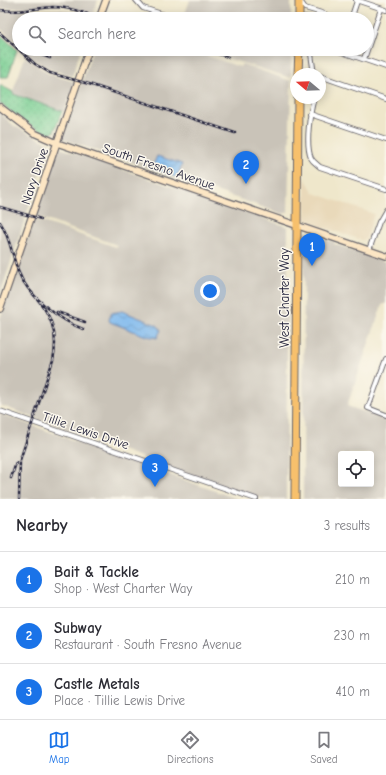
<!DOCTYPE html>
<html lang="en">
<head>
<meta charset="utf-8">
<style>
  :root { --surface:#fff; --page:#f2f2f3; --text:#2b2b33; --muted:#7c7c81; --line:#e1e1e2; --accent:#1a73e8 }
  body { margin:0; font-family:"Comic Neue",sans-serif; background:var(--page); color:var(--text) }
  .controls { position:absolute; right:12px; bottom:12px; display:grid; overflow:hidden; border-radius:4px; box-shadow:0 2px 10px #0003 }
  .controls button { width:36px; height:36px; display:grid; place-items:center; padding:0; border:0; border-bottom:1px solid var(--line); background:var(--surface); color:var(--text); font:20px sans-serif }
  .compass { position:absolute; left:290px; top:68px; width:36px; height:36px; border-radius:50%; background:var(--surface); box-shadow:0 2px 10px #0003; rotate:289deg }
  .you { position:absolute; left:210px; top:291px; width:14px; height:14px; margin:-10px; border:3px solid #fff; border-radius:50%; background:#1a73e8; box-shadow:0 0 0 6px #1a73e833 }
  .badge { display:grid; place-items:center; width:26px; height:26px; border-radius:50%; background:var(--accent); color:#fff; font-size:13px; font-weight:700 }
  .pin { position:absolute; translate:-50% -33px; filter:drop-shadow(0 1px 2px #0008) }
  .pin::after { content:''; position:absolute; top:21px; width:14px; height:12px; background:inherit; clip-path:polygon(0 0,100% 0,50% 100%) }
  .list { margin:0; padding:0; list-style:none }
  h2 { display:flex; justify-content:space-between; align-items:center; height:52px; margin:0; padding:0 16px; font-size:17px }
  h2 small { font-size:13px; font-weight:400; color:var(--muted) }
  .list li { display:grid; grid-template-columns:26px 1fr auto; gap:12px; align-items:center; box-sizing:border-box; height:56px; padding:0 16px; border-top:1px solid var(--line) }
  .list b { display:block; font-size:15px; white-space:nowrap }
  .list p { margin:0; font-size:13px; white-space:nowrap; color:var(--muted) }
  .list em { font-size:13px; font-style:normal; color:var(--muted) }
  .icon { flex:none; width:22px; height:22px; fill:none; stroke:currentColor; stroke-width:2; stroke-linecap:round; stroke-linejoin:round }
  .map { position:relative; flex:none; width:386px; height:499px; overflow:hidden }
  .search { position:absolute; background:var(--surface); box-shadow:0 2px 10px #0003; left:12px; right:12px; top:12px; height:44px; display:flex; align-items:center; gap:10px; box-sizing:border-box; padding:0 14px; border-radius:22px; color:var(--muted); font-size:15px }
  .sheet { height:220px; background:var(--surface) }
  nav { display:flex; justify-content:space-around; align-items:center; box-sizing:border-box; height:56px; border-top:1px solid var(--line); background:var(--surface); font-size:11px; color:var(--muted) }
  nav a { display:grid; justify-items:center; gap:2px }
  nav .on { color:var(--accent) }
  .map>svg:first-child { display:block }
  .built { fill:#e9d9ba }
  .industrial { fill:#c9c3b8; fill-rule:evenodd }
  .grass { fill:url(#grass-dots); stroke:#4c7866 }
  .water { fill:url(#water-waves); stroke:#4f6c94 }
  .lines { fill:none; stroke-linecap:round; stroke-linejoin:round }
  .street-casing { stroke:#6a676d; stroke-width:6 }
  .secondary-casing { stroke:#6a676d; stroke-width:8 }
  .highway-casing { stroke:#6a676d; stroke-width:9 }
  .street { stroke:#fff; stroke-width:4 }
  .secondary { stroke:#fce6c4; stroke-width:5.5 }
  .highway { stroke:#f7c06c; stroke-width:7 }
  .rail-casing { stroke:#22223b; stroke-width:2.5 }
  .rail { stroke:#fbf7ec; stroke-width:1; stroke-dasharray:3; stroke-linecap:butt }
  .labels { text-anchor:middle; stroke-width:3; stroke-linejoin:round; paint-order:stroke }
  .street-label { font-size:13px; fill:#22223b; stroke:#fbf7ec }
</style>
</head>
<body>
<div class="map">
<svg width="386" height="499" viewBox="0 0 386 499">
  <defs>
    <pattern id="grass-dots" width="8" height="8" patternUnits="userSpaceOnUse"><rect width="8" height="8" fill="#77cd91"/><path d="M2 2h.1M6 6h.1" fill="none" stroke="#67b07e" stroke-width="1.8" stroke-linecap="round"/></pattern>
    <pattern id="water-waves" width="16" height="10" patternUnits="userSpaceOnUse"><rect width="16" height="10" fill="#7cb7ed"/><path d="M0 5q4-4 8 0t8 0" fill="none" stroke="#6594c1"/></pattern>
  </defs>
  <rect width="100%" height="100%" fill="#fbf7ec"/>
  <filter id="ink" filterUnits="userSpaceOnUse"><feTurbulence type="fractalNoise" baseFrequency=".025" numOctaves="2"/><feDisplacementMap in="SourceGraphic" scale="8" xChannelSelector="R" yChannelSelector="G"/><feConvolveMatrix kernelMatrix="1 2 1 2 8 2 1 2 1" color-interpolation-filters="sRGB"/></filter>
  <filter id="wash" filterUnits="userSpaceOnUse"><feTurbulence type="fractalNoise" baseFrequency=".012" numOctaves="4" result="noise"/><feDisplacementMap in="SourceGraphic" scale="16" xChannelSelector="R" yChannelSelector="G"/><feGaussianBlur stdDeviation="0.9" result="paint"/><feColorMatrix in="noise" values="0 0 0 0 0 0 0 0 0 0 0 0 0 0 0 0 0 1.4 0 .05"/><feComposite in="paint" operator="in"/></filter>
  <g filter="url(#wash)">
    <rect width="100%" height="100%" fill="#efe7cb"/>
    <!-- built -->
    <path class="built" d="M305,178L314,193L374,214L366,239L362,240L307,222L305,219Z"/>
    <!-- industrial -->
    <path class="industrial" d="M0,0H98L93,14L60,5L4,9L0,8Z
      M190,0H291V19H183Z
      M59,9L92,17L91,19H19V45L0,28V11Z
      M23,49H81L72,76L52,70L36,61Z
      M93,49H186L240,67L242,64L291,81L288,212L283,214L63,139Z
      M198,49H291V78Z
      M25,57L49,74L75,82L64,112L12,94Z
      M0,113L14,126L48,143L49,145L0,295Z
      M60,148L288,227L286,499H265L225,488L0,405V319L34,219L116,247L117,245L35,216L57,149Z
      M304,232L335,242L334,244L386,262V303L382,305L347,406L386,419V499H303ZM341,454H371V484H341Z
      M0,414L198,485L238,499H0Z"/>
    <!-- grass -->
    <path class="grass" d="M0,34L17,50L8,77H0Z
      M0,85L13,92V94L62,111L54,132L50,134C30,128 16,116 0,103Z"/>
    <!-- water -->
    <path class="water" d="M157,156L182,164L177,178L152,168Z
      M122,311L157,325L161,330L157,338L146,336L110,322L109,320L111,313Z"/>
  </g>
  <g filter="url(#ink)">
    <g class="lines">
      <defs>
        <path id="street" d="M136,0L143,8L174,18
          M356,0L386,10
          M300,1L305,8L325,14L326,17L330,19
          M304,19L305,17L318,19
          M351,19L357,1
          M313,49L311,54L314,74
          M333,49L386,67
          M364,59L381,9
          M320,76L386,99
          M314,98C310,112 305,144 311,158C313,162 317,164 320,167L386,189
          M310,114L386,140
          M369,250L379,222L386,210
          M386,359L368,408L386,415
          M0,411L256,499"/>
        <path id="secondary" d="M99,19L106,0
          M0,107L34,133L57,143L386,256
          M0,309L89,49"/>
        <path id="highway" d="M299,19V0
          M298,74L299,49
          M295,499L298,98"/>
      </defs>
      <!-- street casing -->
      <use href="#street" class="street-casing"/>
      <!-- secondary casing -->
      <use href="#secondary" class="secondary-casing"/>
      <!-- highway casing -->
      <use href="#highway" class="highway-casing"/>
      <!-- street -->
      <use href="#street" class="street"/>
      <!-- secondary -->
      <use href="#secondary" class="secondary"/>
      <!-- highway -->
      <use href="#highway" class="highway"/>
      <defs>
        <path id="rail" d="M0,10C18,13 35,8 53,7C70,7 85,13 102,19
          M0,33L35,64L50,73L89,84L235,133
          M26,49L50,58
          M204,49L228,57
          M0,207L41,219
          M0,222C10,237 12,255 18,271C27,295 59,320 83,329
          M57,312L85,322
          M11,478L16,463
          M19,499L20,460L53,360C59,333 51,314 33,294"/>
      </defs>
      <!-- rail casing -->
      <use href="#rail" class="rail-casing"/>
      <!-- rail -->
      <use href="#rail" class="rail"/>
    </g>
  </g>
  <g class="labels">
    <!-- street labels -->
    <g class="street-label">
      <text transform="translate(159 166) rotate(19)" y="5">South Fresno Avenue</text>
      <text transform="translate(34 176) rotate(-71)" y="5">Navy Drive</text>
      <text transform="translate(284 298) rotate(-90)" y="5">West Charter Way</text>
      <text transform="translate(86 430) rotate(19)" y="5">Tillie Lewis Drive</text>
    </g>
  </g>
</svg>
<div class="controls">
<button><svg class="icon" aria-label="locate" viewBox="0 0 24 24"><circle cx="12" cy="12" r="6"/><path d="M12 2v4M12 18v4M2 12h4M18 12h4"/></svg></button>
</div>
<svg class="compass" viewBox="-18 -18 36 36"><path d="M0-13l5 13h-10z" fill="#e53935"/><path d="M0 13l5-13h-10z" fill="#7c7c81"/></svg>
<div class="you"></div>
<div class="pin badge" style="left:312px;top:266px">1</div>
<div class="pin badge" style="left:246px;top:184px">2</div>
<div class="pin badge" style="left:155px;top:487px">3</div>
<div class="search"><svg class="icon" aria-label="search" viewBox="0 0 24 24"><circle cx="10" cy="10" r="6"/><path d="M15 15l6 6"/></svg>Search here</div>
</div>
<section class="sheet">
<h2>Nearby<small>3 results</small></h2>
<ul class="list">
<li><span class="badge">1</span><div><b>Bait &amp; Tackle</b><p>Shop · West Charter Way</p></div><em>210 m</em></li>
<li><span class="badge">2</span><div><b>Subway</b><p>Restaurant · South Fresno Avenue</p></div><em>230 m</em></li>
<li><span class="badge">3</span><div><b>Castle Metals</b><p>Place · Tillie Lewis Drive</p></div><em>410 m</em></li>
</ul>
</section>
<nav>
<a class="on"><svg class="icon" aria-label="map" viewBox="0 0 24 24"><path d="M3 6l6-2 6 2 6-2v14l-6 2-6-2-6 2zM9 4v14M15 6v14"/></svg>Map</a>
<a><svg class="icon" aria-label="directions" viewBox="0 0 24 24"><path d="M12 3l9 9-9 9-9-9zM9 14v-3h6M13 9l2 2-2 2"/></svg>Directions</a>
<a><svg class="icon" aria-label="saved" viewBox="0 0 24 24"><path d="M7 4h10v16l-5-4-5 4z"/></svg>Saved</a>
</nav>
</body>
</html>
